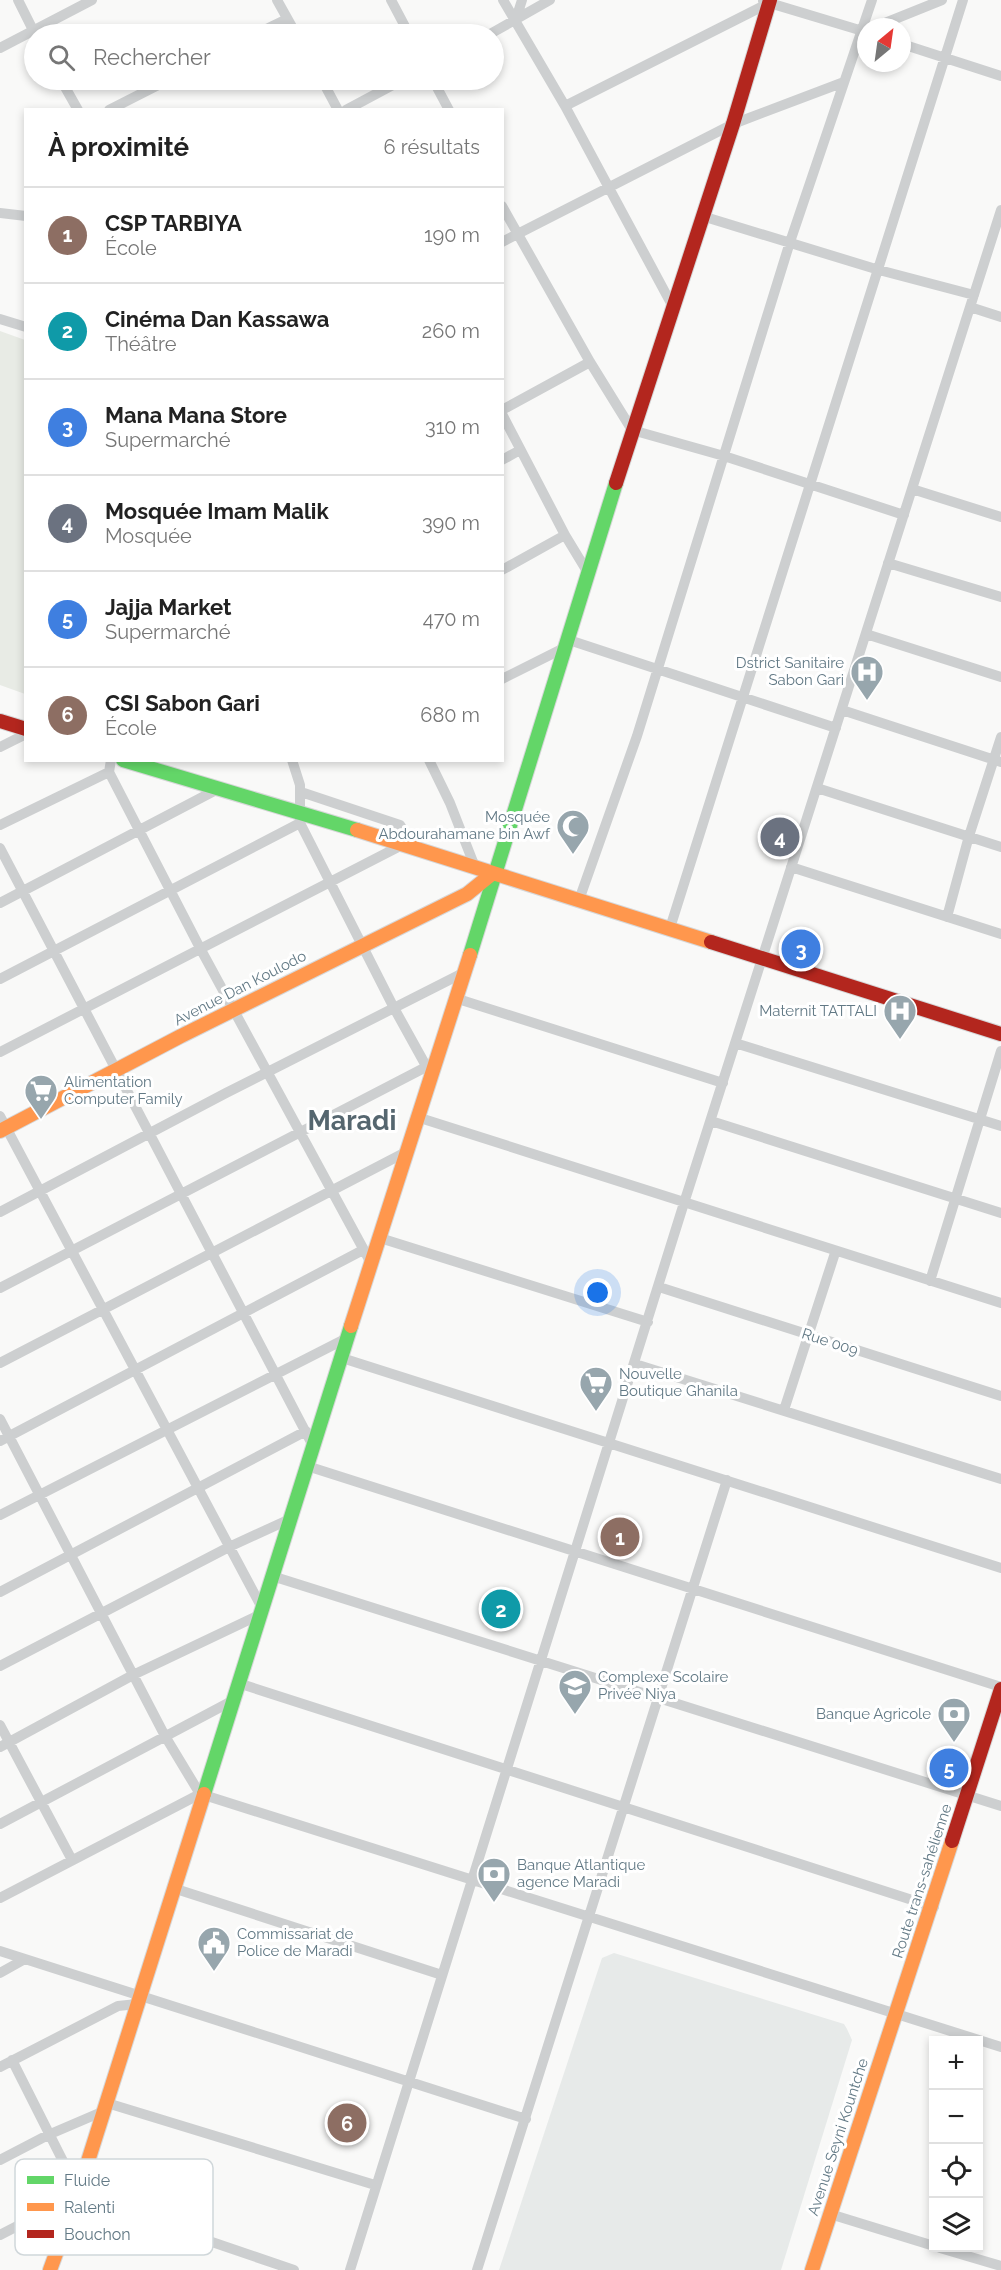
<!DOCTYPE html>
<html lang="fr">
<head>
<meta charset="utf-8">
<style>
  :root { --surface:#fff; --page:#f6f6f6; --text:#222; --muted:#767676; --line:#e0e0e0; --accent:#575d61 }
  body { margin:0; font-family:Raleway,sans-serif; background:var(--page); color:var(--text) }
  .controls { position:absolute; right:18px; bottom:18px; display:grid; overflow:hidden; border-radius:0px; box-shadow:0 3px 9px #0003 }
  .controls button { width:54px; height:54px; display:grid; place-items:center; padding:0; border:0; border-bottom:2px solid var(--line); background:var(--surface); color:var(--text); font:30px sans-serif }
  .compass { position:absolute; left:857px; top:18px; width:54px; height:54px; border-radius:50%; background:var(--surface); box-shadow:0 3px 9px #0003; rotate:29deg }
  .you { position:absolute; left:598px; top:1293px; width:21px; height:21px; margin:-15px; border:4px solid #fff; border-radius:50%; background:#1a73e8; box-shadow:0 0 0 9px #1a73e833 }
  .badge { display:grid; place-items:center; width:39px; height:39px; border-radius:50%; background:var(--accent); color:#fff; font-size:20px; font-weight:700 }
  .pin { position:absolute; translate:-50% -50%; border:3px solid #fff; box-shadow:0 2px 6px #0006 }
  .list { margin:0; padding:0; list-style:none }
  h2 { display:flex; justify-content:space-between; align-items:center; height:78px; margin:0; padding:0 24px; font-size:26px }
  h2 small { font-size:20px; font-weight:400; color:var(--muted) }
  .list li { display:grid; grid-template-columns:39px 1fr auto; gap:18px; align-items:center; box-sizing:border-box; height:96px; padding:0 24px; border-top:2px solid var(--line) }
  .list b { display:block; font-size:22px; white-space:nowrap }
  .list p { margin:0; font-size:20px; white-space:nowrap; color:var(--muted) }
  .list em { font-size:20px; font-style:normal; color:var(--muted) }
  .icon { flex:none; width:33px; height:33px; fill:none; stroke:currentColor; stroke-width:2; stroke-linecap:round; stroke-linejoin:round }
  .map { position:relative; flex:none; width:1001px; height:2270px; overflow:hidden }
  .search { position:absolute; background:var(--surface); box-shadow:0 3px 9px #0003; left:24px; top:24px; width:480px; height:66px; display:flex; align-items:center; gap:15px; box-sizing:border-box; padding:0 21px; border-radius:33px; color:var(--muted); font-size:22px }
  .panel { position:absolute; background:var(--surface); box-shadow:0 3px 9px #0003; left:24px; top:108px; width:480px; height:654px; border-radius:0px }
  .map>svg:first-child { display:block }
  .built { fill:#e7eae9 }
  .green { fill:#e8ebe5 }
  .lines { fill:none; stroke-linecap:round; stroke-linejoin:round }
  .fast-casing { stroke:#d6d7d8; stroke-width:16 }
  .slow-casing { stroke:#d6d7d8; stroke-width:16 }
  .jam-casing { stroke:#d6d7d8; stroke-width:16 }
  .street { stroke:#cdcfd0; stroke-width:10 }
  .fast { stroke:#63d668; stroke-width:14 }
  .slow { stroke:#ff974d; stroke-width:14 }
  .jam { stroke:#b3261e; stroke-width:14 }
  .labels { text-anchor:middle; stroke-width:6; stroke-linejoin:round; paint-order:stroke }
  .poi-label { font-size:15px; fill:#627985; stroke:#fff; text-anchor:start }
  .street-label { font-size:15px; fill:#627985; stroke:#fff }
  .town-label { font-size:27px; font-weight:bold; fill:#55666f; stroke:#fff }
  .key { fill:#fff; stroke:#d0d7da; stroke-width:1.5 }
  .key-label { font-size:16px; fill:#627985 }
</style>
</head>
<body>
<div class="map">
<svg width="1001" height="2270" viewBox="0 0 1001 2270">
  <rect width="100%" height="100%" fill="#f9f9f8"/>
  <!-- built -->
  <path class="built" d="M614,1953L844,2024L847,2029L852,2040L781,2270H499L602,1958Z"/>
  <!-- green -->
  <path class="green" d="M0,331L25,340V694L0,685Z"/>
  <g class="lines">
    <defs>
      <path id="fast" d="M123,760L357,830
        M470,955L616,483
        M204,1794L351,1326"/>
      <path id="slow" d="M357,830L711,942
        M0,1131L181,1036L467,894L493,873
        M351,1326L470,955
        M50,2270L77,2196L204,1794
        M812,2270L952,1841"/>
      <path id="jam" d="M616,483L733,124L770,0
        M0,721L26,729
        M711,942L1001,1034
        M952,1841L1001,1689"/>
    </defs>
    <!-- fast casing -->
    <use href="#fast" class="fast-casing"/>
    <!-- slow casing -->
    <use href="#slow" class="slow-casing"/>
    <!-- jam casing -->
    <use href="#jam" class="jam-casing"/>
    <!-- street -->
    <path class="street" d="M18,0L35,34
      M277,0L296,34
      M391,0L409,34
      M503,0L565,106L673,307
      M763,1L866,32
      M515,22L522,0
      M875,27L942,0
      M256,34L287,19
      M490,34L550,0
      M902,44L1001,76
      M0,48L92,0
      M61,80L78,110
      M322,80L338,110
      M433,80L449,110
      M565,106L769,3
      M109,110L168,80
      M346,110L402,80
      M502,206L590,362L632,430L724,456L904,515
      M0,213L26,216
      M702,216L879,270L974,295
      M502,242L733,124L844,82
      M970,307L1001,317
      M0,319L26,327
      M502,410L590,362
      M502,414L565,535L588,573
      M502,460L520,450
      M912,489L1001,517
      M888,563L1001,597
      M502,570L565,535
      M866,634L1001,677
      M569,640L836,728
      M502,679L566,647
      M842,710L1001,762
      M0,747L26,734
      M111,760L109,772L200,948L371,1263
      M429,760L450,803L475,867
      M817,788L1001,847
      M300,823L394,1008L430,1073
      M0,825L109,772
      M0,848L313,1446
      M791,867L1001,934
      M579,900L637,736L790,242L872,0
      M0,903L216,790
      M947,917L969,836L1001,737
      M670,928L963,0
      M0,979L300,823V785L292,760
      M455,998L723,1083
      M735,1043L1001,1126
      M0,1052L404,844L405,833L400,825L301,792
      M0,1116L262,1608
      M417,1117L1001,1303
      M711,1121L1001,1213
      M0,1212L226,1093L463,973
      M380,1238L648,1322
      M930,1281L1001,1051
      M659,1287L1001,1396
      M0,1288L426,1067
      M342,1358L1001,1568
      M0,1363L406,1152
      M635,1364L1001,1479
      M784,1410L835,1253
      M0,1419L165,1736L200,1794L0,1898
      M0,1441L363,1250
      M307,1466L1001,1687
      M0,1515L347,1338
      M272,1576L1001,1806
      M0,1592L306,1431
      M0,1666L229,1547L290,1519
      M238,1683L934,1907
      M0,1725L72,1860
      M0,1747L133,1675L259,1615
      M204,1795L1001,2047
      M0,1824L232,1701
      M173,1888L442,1975
      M0,1951L526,2119
      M0,1973L25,1959
      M0,2067L118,2006L137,2004
      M107,2103L375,2185
      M0,2160L48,2135L104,2111
      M71,2194L294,2270
      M830,2214L934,2246
      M0,2235L60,2204C70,2198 74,2191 72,2179L12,2060
      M940,2248L1001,2266
      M350,2270L684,1203L1001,210
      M477,2270L727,1480"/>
    <!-- fast -->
    <use href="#fast" class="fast"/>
    <!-- slow -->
    <use href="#slow" class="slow"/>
    <!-- jam -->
    <use href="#jam" class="jam"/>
  </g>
  <!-- icons -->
  <defs>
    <symbol id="hospital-pin" viewBox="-11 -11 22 30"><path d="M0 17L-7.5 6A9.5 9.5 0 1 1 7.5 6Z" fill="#97a6ad" stroke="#fff"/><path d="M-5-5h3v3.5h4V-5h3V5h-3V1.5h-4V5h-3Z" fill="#fff"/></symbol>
    <symbol id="mosque-pin" viewBox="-11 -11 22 30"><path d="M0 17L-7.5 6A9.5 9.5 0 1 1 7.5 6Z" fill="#97a6ad" stroke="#fff"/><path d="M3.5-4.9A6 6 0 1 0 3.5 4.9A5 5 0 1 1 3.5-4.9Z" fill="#fff"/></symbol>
    <symbol id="supermarket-pin" viewBox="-11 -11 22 30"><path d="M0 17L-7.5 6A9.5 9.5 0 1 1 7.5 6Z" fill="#97a6ad" stroke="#fff"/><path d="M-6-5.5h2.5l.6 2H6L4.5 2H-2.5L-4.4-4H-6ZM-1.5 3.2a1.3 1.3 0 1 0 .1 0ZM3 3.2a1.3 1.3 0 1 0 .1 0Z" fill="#fff"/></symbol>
    <symbol id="school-pin" viewBox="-11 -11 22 30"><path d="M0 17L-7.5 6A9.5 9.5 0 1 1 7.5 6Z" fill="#97a6ad" stroke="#fff"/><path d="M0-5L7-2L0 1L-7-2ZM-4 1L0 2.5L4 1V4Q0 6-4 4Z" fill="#fff"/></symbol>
    <symbol id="bank-pin" viewBox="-11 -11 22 30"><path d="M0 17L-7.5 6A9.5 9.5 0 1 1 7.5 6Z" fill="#97a6ad" stroke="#fff"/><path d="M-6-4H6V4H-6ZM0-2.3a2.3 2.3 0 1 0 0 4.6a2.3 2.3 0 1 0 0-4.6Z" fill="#fff"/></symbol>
    <symbol id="civic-pin" viewBox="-11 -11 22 30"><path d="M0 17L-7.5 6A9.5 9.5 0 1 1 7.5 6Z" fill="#97a6ad" stroke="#fff"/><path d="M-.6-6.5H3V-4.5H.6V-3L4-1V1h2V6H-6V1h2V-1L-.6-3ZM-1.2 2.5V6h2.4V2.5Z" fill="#fff"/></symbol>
  </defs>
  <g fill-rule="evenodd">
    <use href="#hospital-pin" x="848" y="653" width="38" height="52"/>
    <use href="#mosque-pin" x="554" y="807" width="38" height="52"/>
    <use href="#hospital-pin" x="881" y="992" width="38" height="52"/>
    <use href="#supermarket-pin" x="22" y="1072" width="38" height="52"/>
    <use href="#supermarket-pin" x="577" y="1364" width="38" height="52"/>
    <use href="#school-pin" x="556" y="1667" width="38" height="52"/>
    <use href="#bank-pin" x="935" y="1695" width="38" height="52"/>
    <use href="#bank-pin" x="475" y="1855" width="38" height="52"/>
    <use href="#civic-pin" x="195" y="1924" width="38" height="52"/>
  </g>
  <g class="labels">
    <!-- poi labels -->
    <g class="poi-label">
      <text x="844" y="668" text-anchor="end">Dstrict Sanitaire<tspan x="844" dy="17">Sabon Gari</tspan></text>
      <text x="550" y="822" text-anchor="end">Mosquée<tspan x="550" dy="17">Abdourahamane bin Awf</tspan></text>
      <text x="877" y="1016" text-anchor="end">Maternit TATTALI</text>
      <text x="64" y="1087">Alimentation<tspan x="64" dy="17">Computer Family</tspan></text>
      <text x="619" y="1379">Nouvelle<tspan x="619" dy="17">Boutique Ghanila</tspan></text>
      <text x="598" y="1682">Complexe Scolaire<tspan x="598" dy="17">Privée Niya</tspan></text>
      <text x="931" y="1719" text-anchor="end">Banque Agricole</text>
      <text x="517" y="1870">Banque Atlantique<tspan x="517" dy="17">agence Maradi</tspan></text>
      <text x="237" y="1939">Commissariat de<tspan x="237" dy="17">Police de Maradi</tspan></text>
    </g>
    <!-- street labels -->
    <g class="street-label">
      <text transform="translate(240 988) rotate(-27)" y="5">Avenue Dan Koulodo</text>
      <text transform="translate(830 1342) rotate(18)" y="5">Rue 009</text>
      <text transform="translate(922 1881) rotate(-72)" y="5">Route trans-sahélienne</text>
      <text transform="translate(838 2137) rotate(-72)" y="5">Avenue Seyni Kountche</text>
    </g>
    <!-- town labels -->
    <g class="town-label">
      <text x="352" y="1130">Maradi</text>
    </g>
  </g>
  <!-- legend -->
  <rect x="15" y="2159" width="198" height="96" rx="9" class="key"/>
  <rect x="27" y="2176" width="27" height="8" fill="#63d668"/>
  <rect x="27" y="2203" width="27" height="8" fill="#ff974d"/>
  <rect x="27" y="2230" width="27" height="8" fill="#b3261e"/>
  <g class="key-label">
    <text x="64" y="2186">Fluide</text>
    <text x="64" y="2213">Ralenti</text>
    <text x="64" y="2240">Bouchon</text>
  </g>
</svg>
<div class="controls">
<button>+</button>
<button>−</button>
<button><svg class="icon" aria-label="locate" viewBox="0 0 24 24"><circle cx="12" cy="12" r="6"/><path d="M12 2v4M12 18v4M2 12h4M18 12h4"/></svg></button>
<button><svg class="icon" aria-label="layers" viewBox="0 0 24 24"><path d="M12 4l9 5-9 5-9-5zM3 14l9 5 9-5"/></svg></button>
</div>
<svg class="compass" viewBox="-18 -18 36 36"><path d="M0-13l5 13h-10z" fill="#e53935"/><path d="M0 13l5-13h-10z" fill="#767676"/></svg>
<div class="you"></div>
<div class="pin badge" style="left:620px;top:1537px;background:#8d6e63">1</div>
<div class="pin badge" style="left:501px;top:1609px;background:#0f9aa8">2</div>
<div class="pin badge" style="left:801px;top:949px;background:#3f7fe0">3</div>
<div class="pin badge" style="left:780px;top:837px;background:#6b7280">4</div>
<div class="pin badge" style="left:949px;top:1768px;background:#3f7fe0">5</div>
<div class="pin badge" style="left:347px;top:2123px;background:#8d6e63">6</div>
<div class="search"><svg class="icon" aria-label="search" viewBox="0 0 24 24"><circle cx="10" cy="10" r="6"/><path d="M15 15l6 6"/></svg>Rechercher</div>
<section class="panel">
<h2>À proximité<small>6 résultats</small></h2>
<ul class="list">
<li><span class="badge" style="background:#8d6e63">1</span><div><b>CSP TARBIYA</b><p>École</p></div><em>190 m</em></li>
<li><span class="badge" style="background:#0f9aa8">2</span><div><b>Cinéma Dan Kassawa</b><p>Théâtre</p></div><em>260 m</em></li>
<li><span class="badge" style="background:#3f7fe0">3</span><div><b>Mana Mana Store</b><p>Supermarché</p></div><em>310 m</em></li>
<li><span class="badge" style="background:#6b7280">4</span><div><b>Mosquée Imam Malik</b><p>Mosquée</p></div><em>390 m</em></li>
<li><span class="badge" style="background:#3f7fe0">5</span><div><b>Jajja Market</b><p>Supermarché</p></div><em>470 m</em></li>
<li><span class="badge" style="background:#8d6e63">6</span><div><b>CSI Sabon Gari</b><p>École</p></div><em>680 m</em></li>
</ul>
</section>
</div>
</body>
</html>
